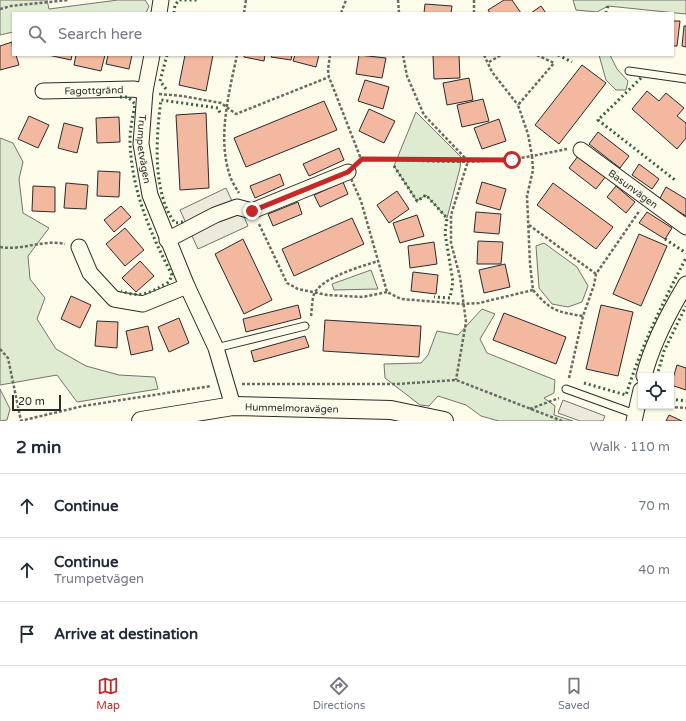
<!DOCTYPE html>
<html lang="en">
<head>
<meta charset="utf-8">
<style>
  :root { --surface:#fff; --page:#f6f6f7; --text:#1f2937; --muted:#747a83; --line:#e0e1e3; --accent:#c62828 }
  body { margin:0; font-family:"Varela Round",sans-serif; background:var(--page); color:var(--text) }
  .controls { position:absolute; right:12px; bottom:12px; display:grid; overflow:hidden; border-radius:0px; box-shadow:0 1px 3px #0004 }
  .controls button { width:36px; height:36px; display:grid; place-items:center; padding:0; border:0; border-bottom:1px solid var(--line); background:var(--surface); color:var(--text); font:20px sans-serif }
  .scale { position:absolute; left:12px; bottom:10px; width:49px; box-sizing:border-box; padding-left:4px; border:2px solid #2b2b2b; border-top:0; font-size:11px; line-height:14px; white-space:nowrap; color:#2b2b2b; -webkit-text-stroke:3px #fdfbea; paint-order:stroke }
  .stop { position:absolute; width:12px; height:12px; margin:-9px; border:3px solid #c62828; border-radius:50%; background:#fff }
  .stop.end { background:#c62828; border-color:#fff; box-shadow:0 1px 4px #0008 }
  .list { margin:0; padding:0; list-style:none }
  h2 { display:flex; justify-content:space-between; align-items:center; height:52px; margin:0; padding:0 16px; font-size:17px }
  h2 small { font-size:13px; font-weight:400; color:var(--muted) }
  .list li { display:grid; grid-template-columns:26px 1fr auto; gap:12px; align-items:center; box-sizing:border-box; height:64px; padding:0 16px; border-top:1px solid var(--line) }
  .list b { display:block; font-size:15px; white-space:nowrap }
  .list p { margin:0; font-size:13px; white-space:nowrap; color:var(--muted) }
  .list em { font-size:13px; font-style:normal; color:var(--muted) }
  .icon { flex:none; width:22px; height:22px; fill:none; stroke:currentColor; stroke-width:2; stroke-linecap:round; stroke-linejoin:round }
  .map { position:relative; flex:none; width:686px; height:421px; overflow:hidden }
  .search { position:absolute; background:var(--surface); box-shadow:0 1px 3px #0004; left:12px; right:12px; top:12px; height:44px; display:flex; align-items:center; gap:10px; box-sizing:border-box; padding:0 14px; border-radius:0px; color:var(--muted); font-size:15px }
  .sheet { height:244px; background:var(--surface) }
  nav { display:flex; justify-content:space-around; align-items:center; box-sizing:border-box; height:56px; border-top:1px solid var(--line); background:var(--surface); font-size:11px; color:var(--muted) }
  nav a { display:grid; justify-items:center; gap:2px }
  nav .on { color:var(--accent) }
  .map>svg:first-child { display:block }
  .green { fill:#deebd1; stroke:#74746e }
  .parking { fill:#eceadb; stroke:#74746e }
  .building { fill:#f2b8a0; stroke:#2b2b2b }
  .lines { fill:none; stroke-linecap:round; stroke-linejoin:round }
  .service-casing { stroke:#2b2b2b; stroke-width:9 }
  .minor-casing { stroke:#2b2b2b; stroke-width:17 }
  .tertiary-casing { stroke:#2b2b2b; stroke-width:20 }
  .path { stroke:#6a6964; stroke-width:2.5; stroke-dasharray:3 2; stroke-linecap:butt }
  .service { stroke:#fdfbea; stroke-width:7 }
  .minor { stroke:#fdfbea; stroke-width:15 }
  .tertiary { stroke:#fdfbea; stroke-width:18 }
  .hedge { stroke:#34623c; stroke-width:3; stroke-dasharray:2 3; stroke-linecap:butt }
  .route { stroke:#c62828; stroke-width:5 }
  .labels { text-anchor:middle; stroke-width:3; stroke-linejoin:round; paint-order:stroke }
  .street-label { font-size:10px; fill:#2b2b2b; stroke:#fdfbea }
</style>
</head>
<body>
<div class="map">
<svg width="686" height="421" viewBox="0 0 686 421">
  <rect width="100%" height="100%" fill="#fdfbea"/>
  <!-- green -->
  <path class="green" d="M0,0H47L49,9L118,0H145L149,6L146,13H13V32L0,35Z
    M573,0H686V14L608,6L597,12L576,10Z
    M599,55H610L617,69L628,81L626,90H616L606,80Z
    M416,112L461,157L460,168L447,218L426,195L417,201L394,166Z
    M0,138L13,143L23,162L19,179L23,213L49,228L28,256L30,279L45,298L37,319L56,349L86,366L119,375L155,377L158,389L77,402L57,375L0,385Z
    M544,243L577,267L588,286L582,302L568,307L552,304L539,288L536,246Z
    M371,270L378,289L334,290L332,284Z
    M482,309L495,314L480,339L487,353L555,380L554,393L544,398L555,406L554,415L573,421H499L481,416L466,405L438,396L429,406L420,405L385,378L384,364L421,363L428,355L437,331L458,335Z
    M0,389L10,409L7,420L0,421Z"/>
  <!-- parking -->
  <path class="parking" d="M226,188L238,214L242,212L248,226L198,249L180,210Z
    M563,400L605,416L603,421H580L558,413Z"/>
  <!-- building -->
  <path class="building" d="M504,0H512L521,13H490L488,10Z
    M425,4L452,6L451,13H424Z
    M541,6L546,13H531Z
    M673,21H680L677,46H673Z
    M684,26H686V47L682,46Z
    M12,42L13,55H16L19,65L0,70V46Z
    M48,55H72L71,60Z
    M76,55H105L101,71L74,65Z
    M108,55H132L129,69L106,64Z
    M185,55H213L206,91L179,85Z
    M244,55H265L264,61L244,57Z
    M272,55H292L291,60L271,57Z
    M295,55H319L316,67L293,61Z
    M359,55L386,58L382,78L356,74Z
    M433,55H459L460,78L434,79Z
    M582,65L606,83L559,144L535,125Z
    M469,78L473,100L447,105L443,83Z
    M365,80L389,87L383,109L358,101Z
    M647,91L659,101L666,93L684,108L677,116L686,123V138L677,149L632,109Z
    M483,99L489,121L462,127L457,105Z
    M324,101L337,130L246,167L234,138Z
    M369,109L395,121L384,143L359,131Z
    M206,113L209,188L180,190L176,115Z
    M29,116L49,125L38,148L18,139Z
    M119,117L120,142L97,143L96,118Z
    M499,119L506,141L482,149L474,128Z
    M64,123L83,128L77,153L58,148Z
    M598,132L629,156L620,168L589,144Z
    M339,148L344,160L309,176L303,164Z
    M578,156L606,176L596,189L569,168Z
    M639,164L659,179L652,189L632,175Z
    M98,171L120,172L119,197L97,196Z
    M280,174L284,185L255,198L250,186Z
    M343,182L348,194L320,207L314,195Z
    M482,182L506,189L500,210L476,203Z
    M66,183L88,185L86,209L64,208Z
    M553,183L613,227L596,249L537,205Z
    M33,186L55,187V212L32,211Z
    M616,186L635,202L626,213L607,197Z
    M666,187L686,199V216L659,200Z
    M397,191L409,209L389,223L377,205Z
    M298,202L302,214L273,226L268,214Z
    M121,206L131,217L114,232L104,220Z
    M476,212L501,214L499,234L474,232Z
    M647,212L672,228L665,239L639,223Z
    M417,215L424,236L400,243L393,223Z
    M352,218L364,244L294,276L282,249Z
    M125,228L144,250L125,266L106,244Z
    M639,234L667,246L641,306L613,294Z
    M243,239L272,300L244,314L215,254Z
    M478,241L503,242L501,264H477Z
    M434,242L437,264L410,268L408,246Z
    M140,261L154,276L136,292L122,278Z
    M505,264L510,287L484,293L479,270Z
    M413,272L438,275L436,294L411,291Z
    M71,296L91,305L80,328L61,319Z
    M298,305L301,318L246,332L243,319Z
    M601,305L633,312L618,376L586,369Z
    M504,313L566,337L556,364L493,340Z
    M179,318L189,343L169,352L158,327Z
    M325,320L421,326L419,357L323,351Z
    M97,321L118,322L117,348L95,346Z
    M148,326L153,350L131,355L126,331Z
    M305,336L309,347L254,362L251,351Z
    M677,365L686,368V390L671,385Z
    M669,415L682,421H666Z"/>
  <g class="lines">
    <defs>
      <path id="service" d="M629,71L686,79
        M216,348L305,326
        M566,389L635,414"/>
      <g id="minor">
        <path d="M159,13L161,0"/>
        <path id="s1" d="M152,55L145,91L141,144L150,195L187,286L216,348L233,406"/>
        <path id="s2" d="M43,91L133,89L145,91"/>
        <path id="s3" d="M581,150L686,227"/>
        <path d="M167,240L215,215L237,207L252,211L348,172"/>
        <path d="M79,247L90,273L114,299L143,304L187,286"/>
        <path d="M644,376C652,344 669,312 686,284"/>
        <path d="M634,421L641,390"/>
      </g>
      <g id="tertiary">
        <path id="s4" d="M141,421L233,406L391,410L444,421"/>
      </g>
    </defs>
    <!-- service casing -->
    <use href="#service" class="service-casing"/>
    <!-- minor casing -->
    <use href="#minor" class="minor-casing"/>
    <!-- tertiary casing -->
    <use href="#tertiary" class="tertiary-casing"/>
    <!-- path -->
    <path class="path" d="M398,0L399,13
      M474,0V13
      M0,9L11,6L68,0
      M244,13L246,0
      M341,13L346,0
      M237,55C229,93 217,138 230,176C232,182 236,188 239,193
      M330,55L328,70L329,77L361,159
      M403,55L407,76L424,115L468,161L451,215V243L460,277L466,322L456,380
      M484,55L492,72L518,105
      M537,55L554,63L518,105L528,134L532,156L567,149
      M489,62L501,55
      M159,94L182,96L221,103L236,114L329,77
      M532,156L533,170L527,196L530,264L533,290L479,303L463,304L401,299L387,292L361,201L348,172L361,159C418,160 477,166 532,156Z
      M259,224L287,283L298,289L327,295L363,297L387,292
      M529,225L596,274
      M0,247C22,251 43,239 65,244
      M533,290C551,311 557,312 583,316
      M311,316C312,309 312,297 315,292C326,276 360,267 378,261
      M0,349L8,358L21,421
      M569,378L583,316L594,285L596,274L640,210
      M242,384H397L456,380L562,421
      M660,406L686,408
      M530,409L559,398
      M20,421L83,406L211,386"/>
    <!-- service -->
    <use href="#service" class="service"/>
    <!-- minor -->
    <use href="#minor" class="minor"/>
    <!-- tertiary -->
    <use href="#tertiary" class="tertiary"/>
    <!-- hedge -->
    <path class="hedge" d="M174,13L175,5L179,0H197
      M606,13L608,6
      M558,55L572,62
      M641,78L598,120L675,180
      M166,89L160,81L167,55
      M120,97H128L135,104C133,116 130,128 130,140C131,190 150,232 172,275L169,282C151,292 142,299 121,291
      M394,166L417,201L426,195L447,218L445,233L453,282L450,298L434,297
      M183,222L175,223C152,193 156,136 161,100L218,108L220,113
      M665,239L686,253
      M657,376L664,351L686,306
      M584,383L626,395C641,347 663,302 686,258
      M671,399L686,401"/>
  </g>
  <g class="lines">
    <!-- route -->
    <path class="route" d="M252,211L348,172L362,159L512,160"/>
  </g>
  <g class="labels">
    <!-- street labels -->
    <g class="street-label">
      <text dy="4" stroke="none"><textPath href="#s2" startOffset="51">Fagottgränd</textPath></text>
      <text dy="4" stroke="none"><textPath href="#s1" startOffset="95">Trumpetvägen</textPath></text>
      <text dy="4" stroke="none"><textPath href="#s3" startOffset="65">Basunvägen</textPath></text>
      <text dy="4" stroke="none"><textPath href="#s4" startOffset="152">Hummelmoravägen</textPath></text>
    </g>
  </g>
</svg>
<div class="controls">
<button><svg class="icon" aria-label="locate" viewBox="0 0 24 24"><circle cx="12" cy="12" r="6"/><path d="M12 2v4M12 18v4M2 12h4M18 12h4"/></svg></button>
</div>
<div class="scale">20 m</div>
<div class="stop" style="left:512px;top:160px"></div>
<div class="stop end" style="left:252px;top:211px"></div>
<div class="search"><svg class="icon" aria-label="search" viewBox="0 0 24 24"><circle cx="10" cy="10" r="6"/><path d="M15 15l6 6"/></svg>Search here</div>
</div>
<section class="sheet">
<h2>2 min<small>Walk · 110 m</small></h2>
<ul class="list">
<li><svg class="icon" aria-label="ahead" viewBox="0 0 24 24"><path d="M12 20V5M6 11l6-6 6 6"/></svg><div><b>Continue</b></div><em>70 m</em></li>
<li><svg class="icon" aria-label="ahead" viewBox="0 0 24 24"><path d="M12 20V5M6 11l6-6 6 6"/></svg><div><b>Continue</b><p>Trumpetvägen</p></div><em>40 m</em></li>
<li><svg class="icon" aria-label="arrive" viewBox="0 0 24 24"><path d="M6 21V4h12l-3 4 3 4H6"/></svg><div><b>Arrive at destination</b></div></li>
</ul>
</section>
<nav>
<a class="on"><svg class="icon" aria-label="map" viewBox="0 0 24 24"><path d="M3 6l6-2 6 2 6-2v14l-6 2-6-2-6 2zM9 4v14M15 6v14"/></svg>Map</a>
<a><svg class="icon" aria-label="directions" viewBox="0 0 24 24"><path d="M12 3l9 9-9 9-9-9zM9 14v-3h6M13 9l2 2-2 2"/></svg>Directions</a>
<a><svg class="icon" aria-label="saved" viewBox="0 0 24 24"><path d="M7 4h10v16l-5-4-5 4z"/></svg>Saved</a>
</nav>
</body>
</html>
